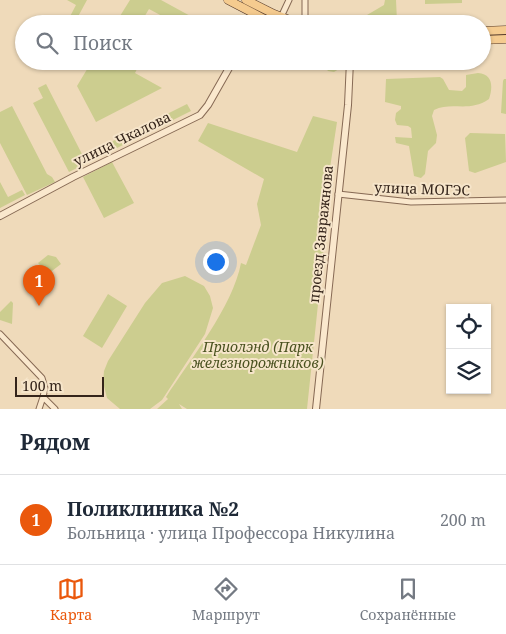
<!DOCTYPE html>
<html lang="ru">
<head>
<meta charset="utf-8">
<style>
  :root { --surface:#fff; --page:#f6f6f7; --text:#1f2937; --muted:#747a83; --line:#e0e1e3; --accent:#ea580c }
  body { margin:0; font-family:"Noto Serif",serif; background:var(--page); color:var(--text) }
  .controls { position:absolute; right:15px; bottom:15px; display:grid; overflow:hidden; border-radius:0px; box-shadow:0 1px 4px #0004 }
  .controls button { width:45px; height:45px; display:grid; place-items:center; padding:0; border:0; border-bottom:1px solid var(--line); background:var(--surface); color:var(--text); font:25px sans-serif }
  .scale { position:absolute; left:15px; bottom:12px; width:89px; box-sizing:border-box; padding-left:5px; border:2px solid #34241a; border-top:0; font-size:14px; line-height:18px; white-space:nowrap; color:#34241a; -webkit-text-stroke:4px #f6e5ca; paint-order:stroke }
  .you { position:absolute; left:215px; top:261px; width:18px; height:18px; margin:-12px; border:4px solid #fff; border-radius:50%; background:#1a73e8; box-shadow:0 0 0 8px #1a73e833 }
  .badge { display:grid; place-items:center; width:32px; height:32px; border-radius:50%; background:var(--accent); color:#fff; font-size:16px; font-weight:700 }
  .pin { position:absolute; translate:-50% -41px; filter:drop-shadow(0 1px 2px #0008) }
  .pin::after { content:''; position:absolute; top:26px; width:18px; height:15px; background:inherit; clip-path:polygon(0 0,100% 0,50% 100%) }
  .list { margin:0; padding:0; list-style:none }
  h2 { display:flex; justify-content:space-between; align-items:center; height:65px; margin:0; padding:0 20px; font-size:21px }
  h2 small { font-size:16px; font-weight:400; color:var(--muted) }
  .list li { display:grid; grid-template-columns:32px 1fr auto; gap:15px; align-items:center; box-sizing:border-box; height:90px; padding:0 20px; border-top:1px solid var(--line) }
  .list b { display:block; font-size:19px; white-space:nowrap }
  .list p { margin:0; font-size:16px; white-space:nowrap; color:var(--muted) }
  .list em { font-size:16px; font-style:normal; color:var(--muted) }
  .icon { flex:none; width:28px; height:28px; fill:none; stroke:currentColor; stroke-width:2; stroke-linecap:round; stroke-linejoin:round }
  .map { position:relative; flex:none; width:506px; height:409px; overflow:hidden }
  .search { position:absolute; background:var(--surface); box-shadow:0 1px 4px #0004; left:15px; right:15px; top:15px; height:55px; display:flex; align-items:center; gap:12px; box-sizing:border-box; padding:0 18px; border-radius:28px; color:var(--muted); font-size:19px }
  .sheet { height:155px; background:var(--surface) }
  nav { display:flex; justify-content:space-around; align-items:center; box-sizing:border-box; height:70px; border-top:1px solid var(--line); background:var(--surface); font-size:14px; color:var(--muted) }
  nav a { display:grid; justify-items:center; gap:2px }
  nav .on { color:var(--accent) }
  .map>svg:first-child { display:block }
  .green { fill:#cccd8f }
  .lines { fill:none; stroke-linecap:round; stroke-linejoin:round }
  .minor-casing { stroke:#866954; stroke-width:7 }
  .tertiary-casing { stroke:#866954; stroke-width:8 }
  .primary-casing { stroke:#533829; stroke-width:9 }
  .minor { stroke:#fae8cd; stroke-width:5 }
  .tertiary { stroke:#fae8cd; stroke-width:6 }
  .primary { stroke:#f5cb8f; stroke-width:8 }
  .labels { text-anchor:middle; stroke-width:4; stroke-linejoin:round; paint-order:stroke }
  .street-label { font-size:14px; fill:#34241a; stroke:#f6e5ca }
  .park-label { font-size:14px; font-style:italic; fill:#4a5220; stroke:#f6e5ca }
</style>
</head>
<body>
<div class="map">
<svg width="506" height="409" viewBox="0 0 506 409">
  <rect width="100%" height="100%" fill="#efdaba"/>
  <!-- green -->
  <path class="green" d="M67,0H87L74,24H66L76,5Z
    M130,0H161L205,24H177L149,9L140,24H115Z
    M385,0H396L397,21H368L367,15L384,5Z
    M425,0H462V3L425,4Z
    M92,61H141L135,73L162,88L96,122L77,86Z
    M325,61H339V69L334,72L328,71L324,66Z
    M478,73C493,74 493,87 489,99C469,113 452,101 434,110L432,116L437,135L436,143L428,151L425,174L421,178L414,176L409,146L396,143L395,137L412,138L411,128L408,126L397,125L395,120L396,113L401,109V106L385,102L386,79L440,77L443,79L449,90L462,91L466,87V75Z
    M504,79H506V114L501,113L503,81Z
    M46,84L83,156L187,104L191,111L69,172L33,103L43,98L38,88Z
    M12,106L47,174L52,177L55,182L27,195L0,143V112Z
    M313,116L337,122L328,181L326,228L307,409H187L179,404L182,409H157L168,399L166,397C190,360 233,306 241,263L246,265L261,225L257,204L264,179L198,141L208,123L297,152Z
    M470,133L505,134L506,162L475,173L469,171L465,138Z
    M112,162L134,203L104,218L83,177Z
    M0,182L8,197L22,190L25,195L0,208Z
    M48,255L56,257L61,264L48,274L38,263Z
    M185,276L204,286L210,296L213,308L205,334L162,400L150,409H120L107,398L103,382L104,371L108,361L145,303L162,283Z
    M108,294L127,306L102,348L83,336Z
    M11,301L13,303L12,324L0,320V312Z"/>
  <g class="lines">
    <defs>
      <path id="minor" d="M305,0V24
        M281,17L289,0
        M338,194L411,202L506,200
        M0,334L42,378L45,388L43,397L55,409
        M39,409L43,397"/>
      <path id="tertiary" d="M250,24L254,14
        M0,216L73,177L200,115L208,105L233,61
        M316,409L348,105L350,61"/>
      <path id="primary" d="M228,0L274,24
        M246,0L274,14L300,24
        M482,31L506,30
        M482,40L506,39"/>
    </defs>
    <!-- minor casing -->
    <use href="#minor" class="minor-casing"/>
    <!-- tertiary casing -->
    <use href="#tertiary" class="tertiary-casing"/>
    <!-- primary casing -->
    <use href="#primary" class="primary-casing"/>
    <!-- minor -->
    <use href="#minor" class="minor"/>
    <!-- tertiary -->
    <use href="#tertiary" class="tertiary"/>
    <!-- primary -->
    <use href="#primary" class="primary"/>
  </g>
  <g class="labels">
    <!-- street labels -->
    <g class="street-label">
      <text transform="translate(122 139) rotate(-26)" y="5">улица Чкалова</text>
      <text transform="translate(422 189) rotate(2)" y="5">улица МОГЭС</text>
      <text transform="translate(321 234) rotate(-84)" y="5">проезд Завражнова</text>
    </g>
    <!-- park labels -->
    <g class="park-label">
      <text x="258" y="352">Приолэнд (Парк<tspan x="258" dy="16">железнорожников)</tspan></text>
    </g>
  </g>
</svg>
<div class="controls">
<button><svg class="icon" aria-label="locate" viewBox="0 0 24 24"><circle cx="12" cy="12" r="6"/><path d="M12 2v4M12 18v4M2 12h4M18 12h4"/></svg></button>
<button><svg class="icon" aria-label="layers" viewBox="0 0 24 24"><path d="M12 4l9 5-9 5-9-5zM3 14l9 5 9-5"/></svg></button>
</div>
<div class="scale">100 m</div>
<div class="you"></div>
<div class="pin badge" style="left:39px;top:306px">1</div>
<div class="search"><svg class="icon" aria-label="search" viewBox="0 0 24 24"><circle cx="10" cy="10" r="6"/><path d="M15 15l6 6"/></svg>Поиск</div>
</div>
<section class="sheet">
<h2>Рядом<small></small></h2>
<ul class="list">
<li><span class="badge">1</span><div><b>Поликлиника №2</b><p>Больница · улица Профессора Никулина</p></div><em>200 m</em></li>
</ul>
</section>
<nav>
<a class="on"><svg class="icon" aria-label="map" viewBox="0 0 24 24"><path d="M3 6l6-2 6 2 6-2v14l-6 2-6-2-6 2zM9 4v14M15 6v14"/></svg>Карта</a>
<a><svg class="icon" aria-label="directions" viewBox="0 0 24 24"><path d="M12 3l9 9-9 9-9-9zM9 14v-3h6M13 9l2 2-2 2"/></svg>Маршрут</a>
<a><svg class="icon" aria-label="saved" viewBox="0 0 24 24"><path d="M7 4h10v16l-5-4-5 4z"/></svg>Сохранённые</a>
</nav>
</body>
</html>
